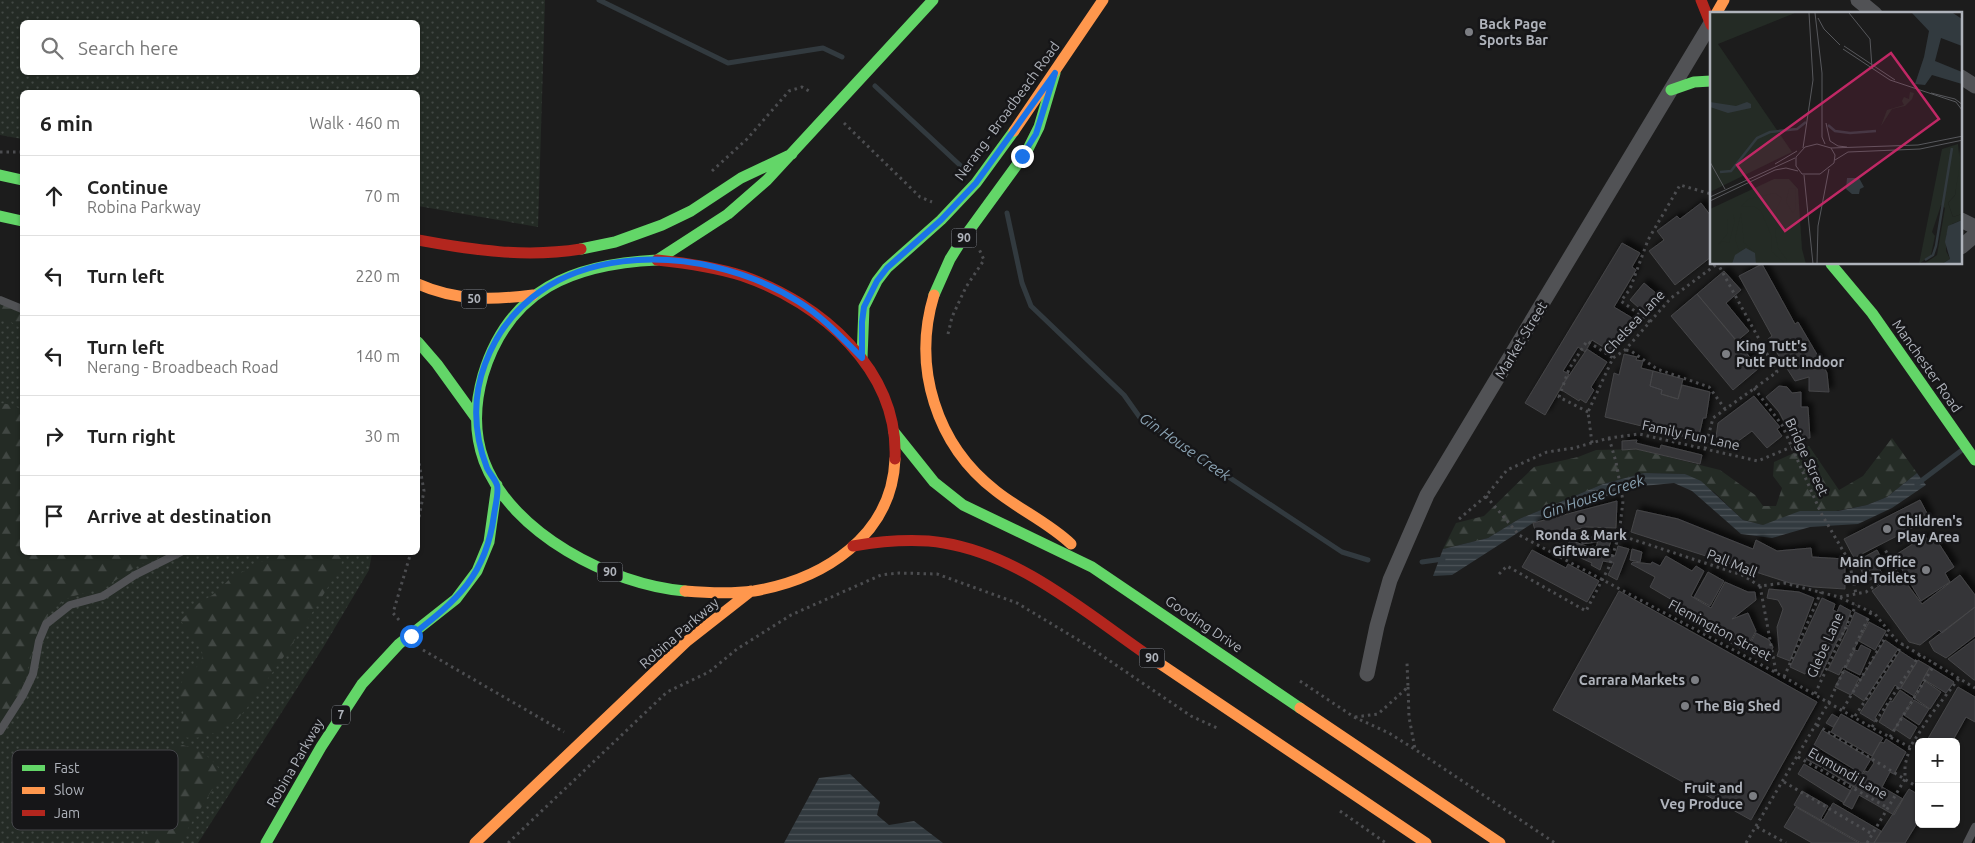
<!DOCTYPE html>
<html lang="en">
<head>
<meta charset="utf-8">
<style>
  :root { --surface:#fff; --page:#f2f2f2; --text:#222; --muted:#767676; --line:#e0e0e0 }
  body { margin:0; font-family:Ubuntu,sans-serif; background:var(--page); color:var(--text) }
  .controls { position:absolute; right:15px; bottom:15px; display:grid; overflow:hidden; border-radius:8px; box-shadow:0 1px 4px #0004 }
  .controls button { width:45px; height:45px; display:grid; place-items:center; padding:0; border:0; border-bottom:1px solid var(--line); background:var(--surface); color:var(--text); font:25px sans-serif }
  .stop { position:absolute; width:15px; height:15px; margin:-11px; border:4px solid #1a73e8; border-radius:50%; background:#fff }
  .stop.end { background:#1a73e8; border-color:#fff; box-shadow:0 1px 5px #0008 }
  .list { margin:0; padding:0; list-style:none }
  h2 { display:flex; justify-content:space-between; align-items:center; height:65px; margin:0; padding:0 20px; font-size:21px }
  h2 small { font-size:16px; font-weight:400; color:var(--muted) }
  .list li { display:grid; grid-template-columns:32px 1fr auto; gap:15px; align-items:center; box-sizing:border-box; height:80px; padding:0 20px; border-top:1px solid var(--line) }
  .list b { display:block; font-size:19px; white-space:nowrap }
  .list p { margin:0; font-size:16px; white-space:nowrap; color:var(--muted) }
  .list em { font-size:16px; font-style:normal; color:var(--muted) }
  .icon { flex:none; width:28px; height:28px; fill:none; stroke:currentColor; stroke-width:2; stroke-linecap:round; stroke-linejoin:round }
  .map { position:relative; flex:none; width:1975px; height:843px; overflow:hidden }
  .search { position:absolute; background:var(--surface); box-shadow:0 1px 4px #0004; left:20px; top:20px; width:400px; height:55px; display:flex; align-items:center; gap:12px; box-sizing:border-box; padding:0 18px; border-radius:8px; color:var(--muted); font-size:19px }
  .panel { position:absolute; background:var(--surface); box-shadow:0 1px 4px #0004; left:20px; top:90px; width:400px; height:465px; border-radius:8px }
  .map>svg:first-child { display:block }
  .grass { fill:url(#grass-dots); fill-rule:evenodd }
  .forest { fill:url(#forest-firs) }
  .water { fill:url(#water-rules) }
  .lines { fill:none; stroke-linecap:round; stroke-linejoin:round }
  .stream { stroke:#323a3f; stroke-width:5 }
  .building { fill:#363637; stroke:#454548; filter:url(#shadow) }
  .path { stroke:#4c4d50; stroke-width:3; stroke-dasharray:2.5 4; stroke-linecap:butt }
  .lane { stroke:#515255; stroke-width:8 }
  .street { stroke:#515255; stroke-width:15 }
  .fast { stroke:#63d668; stroke-width:11 }
  .slow { stroke:#ff974d; stroke-width:11 }
  .jam { stroke:#b3261e; stroke-width:11 }
  .route { stroke:#1a73e8; stroke-width:6 }
  .poi-dot { fill:#7c7e83; stroke:#161618; stroke-width:2 }
  .labels { text-anchor:middle; stroke-width:5; stroke-linejoin:round; paint-order:stroke }
  .shield { fill:#161618; stroke:#81848a; stroke-width:1 }
  .shield-label { font-size:12px; font-weight:bold; fill:#afb3bb }
  .poi-label { font-size:14px; font-weight:bold; fill:#afb3bb; stroke:#161618; text-anchor:start }
  .street-label { font-size:14px; fill:#afb3bb; stroke:#161618 }
  .water-label { font-size:15px; font-style:italic; fill:#8aa2b2; stroke:#161618 }
  .inset-river { fill:none; stroke:#323a3f; stroke-width:2.5 }
  .inset-road { fill:none; stroke:#57585c; stroke-width:1 }
  .view { fill:#c02865; fill-opacity:0.15; stroke:#c02865; stroke-width:2.5 }
  .inset-edge { fill:none; stroke:#afb3bb; stroke-width:2.5 }
  .key { fill:#161618; stroke:#444549; stroke-width:1 }
  .key-label { font-size:14px; fill:#afb3bb }
</style>
</head>
<body>
<div class="map">
<svg width="1975" height="843" viewBox="0 0 1975 843">
  <defs>
    <pattern id="grass-dots" width="8" height="8" patternUnits="userSpaceOnUse" patternTransform="scale(1.25)"><rect width="8" height="8" fill="#242b25"/><path d="M2 2h.1M6 6h.1" fill="none" stroke="#414743" stroke-width="1.8" stroke-linecap="round"/></pattern>
    <pattern id="forest-firs" width="22" height="20" patternUnits="userSpaceOnUse" patternTransform="scale(1.25)"><rect width="22" height="20" fill="#242b25"/><path d="M5 1l3.5 6h-7zM16 11l3.5 6h-7z" fill="#414743"/></pattern>
    <pattern id="water-rules" width="6" height="5" patternUnits="userSpaceOnUse" patternTransform="scale(1.25)"><rect width="6" height="5" fill="#323a3f"/><path d="M0 2.5h6" fill="none" stroke="#4d5459"/></pattern>
    <filter id="shadow"><feDropShadow dx="4.5" dy="-4.5" stdDeviation="2.5" flood-color="#0009"/></filter>
  </defs>
  <rect width="100%" height="100%" fill="#1c1c1c"/>
  <!-- grass -->
  <path class="grass" d="M0,0H545L538,227L418,206V92H22V139L0,135ZM22,22H418V72H22Z
    M0,301L22,305V552L372,553L369,570L324,646L198,843H0Z"/>
  <!-- forest -->
  <path class="forest" d="M0,302L22,314V329L0,315Z
    M0,403L13,405L22,410V552L169,553L137,566L104,588L70,597L51,610L36,635L30,662L20,694L0,723Z
    M1892,438L1917,473L1887,497L1867,505L1763,525L1743,520L1714,492L1685,474L1644,473L1603,484L1553,505L1519,519L1488,538L1443,549L1456,523L1484,516L1534,467L1578,457L1596,450L1636,449L1720,470L1755,495L1763,506H1776L1782,488L1773,476L1774,462L1809,446L1839,490L1863,476Z
    M280,552L343,553L341,566C315,608 291,649 261,688C254,697 247,710 238,718C223,731 197,744 178,735C177,727 181,723 183,715C184,711 182,708 181,704C176,680 185,677 201,663C207,636 189,641 181,620L199,603L214,594L231,578Z
    M183,745C201,751 213,757 222,774L179,843H144L150,799L160,781L161,762L166,751L173,746Z"/>
  <!-- water -->
  <path class="water" d="M1644,473L1685,474L1701,481L1743,520L1763,525L1800,511H1838L1867,505L1887,497L1917,473L1926,485L1892,508L1858,524L1810,527L1772,538L1741,534L1692,491L1674,483L1643,486L1575,505L1533,523L1452,575L1433,576L1443,549L1488,538L1519,519L1553,505L1603,484Z
    M850,774L880,802L877,815L889,825L914,821L943,843H784L819,778Z"/>
  <g class="lines">
    <!-- stream -->
    <path class="stream" d="M599,0L728,63L823,48L842,57
      M875,86L963,168
      M1007,213L1022,283L1031,306L1124,395L1141,419L1342,552L1368,560
      M1917,484L1962,450
      M1422,562L1443,559"/>
  </g>
  <!-- building -->
  <path class="building" d="M1701,203L1711,216V257L1675,285L1649,251L1664,240L1657,231L1677,216L1680,219Z
    M1622,243L1640,253L1632,267L1636,270L1614,307L1634,319L1613,353L1592,340L1585,352L1578,347L1563,371L1569,374L1545,415L1525,403Z
    M1762,264L1795,324L1798,322L1822,363L1827,373L1829,392L1809,391V377L1795,381L1768,339L1772,336L1739,276Z
    M1724,271L1741,290L1726,303L1749,331L1737,341L1697,294Z
    M1644,283L1663,299L1648,316L1630,300Z
    M1697,294L1759,368L1733,390L1671,316Z
    M1587,349L1607,362L1591,387L1594,390L1586,403L1580,399L1579,401L1560,389Z
    M1624,354L1637,357L1636,360L1643,361L1641,368L1653,371L1650,386L1662,390L1661,394L1678,399L1682,385L1710,392L1706,418H1703L1698,440L1605,417L1614,373L1619,375Z
    M1653,371L1683,379L1678,399L1661,394L1662,390L1650,386Z
    M1779,386L1787,387L1792,393L1801,392V407H1808L1810,438L1793,439L1779,412L1766,397Z
    M1754,396L1780,427L1777,429L1782,436L1767,448L1752,431L1737,442L1716,437L1718,423Z
    M1637,440L1636,443L1660,449L1661,445L1702,455L1700,464L1636,449L1622,450V441Z
    M1920,500L1930,519L1854,558L1844,539Z
    M1617,501L1616,528L1586,527L1537,538L1533,523Z
    M1637,510L1678,519L1753,549L1756,540L1777,551L1811,548L1812,557L1845,559V589L1813,587L1790,583L1631,532Z
    M1925,536L1930,543L1936,539L1954,567L1945,573L1950,582L1921,601L1894,556Z
    M1582,537H1598L1611,541L1607,553L1615,556L1618,546L1629,549L1617,580L1608,575L1614,563L1603,561L1600,570L1591,565L1592,563L1565,551L1570,540L1591,548L1592,546L1596,547L1598,541L1597,540V542L1582,544Z
    M1632,549L1642,552L1640,562L1630,560Z
    M1532,550L1566,568L1568,564L1599,581L1587,602L1522,567Z
    M1877,550L1885,565L1879,567L1882,574L1862,584L1859,576L1863,574L1857,561Z
    M1666,556L1692,571L1696,566L1704,571L1691,596L1711,608L1725,582L1748,592H1755L1756,600L1732,619L1748,613L1756,631L1745,651L1685,617L1689,610L1650,587L1655,577L1631,564L1633,562L1651,564L1652,562L1660,566Z
    M1708,572L1724,581L1710,606L1694,597Z
    M1898,572L1922,604L1960,575L1975,595V607L1942,633L1939,630L1920,645L1909,642L1872,591Z
    M1769,589L1799,592L1814,598L1790,661L1777,656L1779,650L1777,627L1783,609L1778,600L1767,598Z
    M1619,591L1817,702L1751,820L1553,710Z
    M1822,598L1835,604L1833,610L1837,612L1840,605L1851,611L1846,625L1849,626L1855,612L1869,619L1845,668L1843,667L1839,675L1828,670L1848,629L1846,628L1840,640L1838,639L1820,677L1807,671L1805,674L1790,667Z
    M1975,607V636L1946,658L1934,651L1929,642Z
    M1869,622L1886,631L1875,650L1859,641Z
    M1756,633L1769,640L1773,647L1770,654L1764,656L1747,650Z
    M1975,639V680H1974L1948,659Z
    M1885,640L1898,649L1864,701L1852,693Z
    M1861,645L1871,650L1860,675L1846,668L1855,650L1858,651Z
    M1900,651L1917,662L1900,689L1895,685L1875,718L1877,719L1875,722L1860,713Z
    M1918,660L1930,667L1914,696L1901,688Z
    M1930,667L1954,682L1946,693L1923,679Z
    M1844,670L1859,678L1851,695L1835,687Z
    M1925,681L1941,692L1930,709L1914,698Z
    M1958,687L1975,697V722L1966,717L1952,742H1926Z
    M1900,690L1913,699L1893,731L1879,722L1890,701L1892,702Z
    M1914,700L1929,709L1919,725L1904,715Z
    M1832,714L1839,718L1833,727L1826,723Z
    M1841,714L1883,738L1872,756L1831,732Z
    M1902,717L1917,727L1910,739L1895,729Z
    M1822,730L1871,759L1862,774L1814,745Z
    M1886,739L1906,752L1894,774L1890,772L1882,787L1903,799L1894,815L1859,795L1852,809L1843,804L1853,786L1856,788L1865,771L1868,772L1874,763L1871,759L1880,742L1884,743Z
    M1811,749L1826,758L1821,767L1806,759Z
    M1829,758L1861,777L1856,788L1823,768Z
    M1804,764L1851,791L1844,803L1798,774Z
    M1909,789L1919,795V820L1905,843H1874Z
    M1802,791L1828,806L1821,818L1823,820L1833,803L1881,831L1874,843H1861L1794,805Z
    M1796,807L1859,843H1812L1784,827Z"/>
  <g class="lines">
    <!-- path -->
    <path class="path" d="M844,123L920,197L932,202
      M0,152H22
      M712,171L747,139L789,91L802,87L809,91
      M1650,322L1621,301L1630,289L1648,240L1680,185L1711,194
      M948,334L952,317L966,287L984,260L979,249
      M1626,350L1631,351L1657,369L1709,387L1725,409
      M1754,388L1782,425L1821,513L1849,561L1856,594
      M1588,412L1559,397L1569,369L1587,341L1613,358
      M1609,438L1616,462L1623,501L1619,535L1742,575L1760,586L1784,583L1839,597L1875,614L1897,641L1975,688
      M1592,443L1588,412L1613,358L1625,350L1671,298L1717,264
      M1705,449L1713,418L1777,372L1718,264
      M418,457L424,491L418,523
      M1486,496L1519,535L1784,677L1876,730L1910,747
      M1459,519L1486,496L1507,470L1547,452L1574,448L1609,438L1639,434L1758,461L1791,447
      M1499,574L1507,566L1586,611L1609,567L1619,535
      M1760,586L1776,672
      M1840,597L1866,592L1897,570L1884,548
      M399,620L393,613L411,552
      M423,650L564,732
      M1784,677L1821,592
      M1300,681L1354,717L1389,733L1419,752L1555,843
      M1408,687L1409,717L1415,749
      M1815,694L1856,605
      M1843,709L1889,631
      M1855,716L1903,644
      M1355,717L1378,714L1408,687L1407,663
      M1817,725L1919,788
      M1872,727L1921,653
      M1890,737L1936,662
      M1798,757L1888,808
      M1784,782L1872,834
      M1340,811L1386,843
      M1757,827L1786,843
      M508,843L667,692L709,672L737,649L791,615L881,575L899,573L937,574L1017,603L1085,644L1191,716L1217,728
      M1746,843L1829,702L1871,612
      M1867,843L1905,779V765L1910,747L1930,716L1960,677"/>
    <!-- lane -->
    <path class="lane" d="M0,300L22,309
      M0,731L23,695L33,674L39,641L46,624L70,605L103,596L135,575L181,552
      M1967,843L1975,827"/>
    <!-- street -->
    <path class="street" d="M1858,0L1875,14
      M1961,77L1975,86
      M1961,220L1975,227
      M1961,247L1975,235
      M1367,674L1377,626L1390,580L1427,495L1711,23"/>
    <!-- fast -->
    <path class="fast" d="M1671,90L1694,82L1711,81
      M0,175L22,180
      M0,216L22,221
      M581,249L615,242L662,225L691,211L741,178L792,154
      M657,260C573,264 509,289 483,375C475,403 474,434 484,461C511,533 611,585 685,591
      M657,260L728,214L767,180L933,0
      M1831,264L1872,313L1975,460
      M934,295L950,259L960,243L1027,151L1039,127L1055,73
      M418,342L437,364L476,418
      M862,358L864,307L877,281L887,268L941,220L976,183L1014,131
      M894,432L934,482L963,505L1092,567L1300,708
      M266,843L321,747L362,684L399,644L456,599L477,571L489,542L497,485"/>
    <!-- slow -->
    <path class="slow" d="M1716,14L1724,0
      M1014,131L1103,0
      M418,284C456,301 493,300 533,295
      M934,295C912,367 936,445 996,491C1020,510 1049,523 1071,544
      M685,591C708,593 731,594 754,591C824,579 892,536 895,459
      M1159,663L1426,843
      M1300,708L1500,843
      M475,843L686,642L751,591"/>
    <!-- jam -->
    <path class="jam" d="M1701,0L1711,25
      M418,240C473,250 525,258 581,249
      M657,260C686,263 715,267 743,276C821,303 899,370 895,459
      M853,546C883,541 913,538 944,543C1024,556 1093,619 1159,663"/>
  </g>
  <g class="lines">
    <!-- route -->
    <path class="route" d="M411,636C457,600 486,576 494,515C495,507 499,492 497,485C495,479 490,474 487,468C474,434 472,399 485,364C532,236 701,239 799,302C823,317 842,338 862,358V322L864,307L877,281L887,268L941,220L976,183L1055,73L1036,134L1022,156"/>
  </g>
  <!-- markers -->
  <g class="poi-dot">
    <circle cx="1469" cy="32" r="5"/>
    <circle cx="1726" cy="354" r="5"/>
    <circle cx="1581" cy="519" r="5"/>
    <circle cx="1887" cy="529" r="5"/>
    <circle cx="1926" cy="570" r="5"/>
    <circle cx="1695" cy="680" r="5"/>
    <circle cx="1685" cy="706" r="5"/>
    <circle cx="1753" cy="796" r="5"/>
  </g>
  <g class="labels">
    <!-- shield labels -->
    <g class="shield">
      <rect x="951.5" y="228.5" width="25" height="19" rx="4"/>
      <rect x="461.5" y="289.5" width="25" height="19" rx="4"/>
      <rect x="597.5" y="562.5" width="25" height="19" rx="4"/>
      <rect x="1139.5" y="648.5" width="25" height="19" rx="4"/>
      <rect x="332" y="705.5" width="18" height="19" rx="4"/>
    </g>
    <g class="shield-label">
      <text x="964" y="242">90</text>
      <text x="474" y="303">50</text>
      <text x="610" y="576">90</text>
      <text x="1152" y="662">90</text>
      <text x="341" y="719">7</text>
    </g>
    <!-- poi labels -->
    <g class="poi-label">
      <text x="1479" y="29">Back Page<tspan x="1479" dy="16">Sports Bar</tspan></text>
      <text x="1736" y="351">King Tutt's<tspan x="1736" dy="16">Putt Putt Indoor</tspan></text>
      <text x="1897" y="526">Children's<tspan x="1897" dy="16">Play Area</tspan></text>
      <text x="1581" y="540" text-anchor="middle">Ronda &amp; Mark<tspan x="1581" dy="16">Giftware</tspan></text>
      <text x="1916" y="567" text-anchor="end">Main Office<tspan x="1916" dy="16">and Toilets</tspan></text>
      <text x="1685" y="685" text-anchor="end">Carrara Markets</text>
      <text x="1695" y="711">The Big Shed</text>
      <text x="1743" y="793" text-anchor="end">Fruit and<tspan x="1743" dy="16">Veg Produce</tspan></text>
    </g>
    <!-- street labels -->
    <g class="street-label">
      <text transform="translate(1007 111) rotate(-54)" y="5">Nerang - Broadbeach Road</text>
      <text transform="translate(1634 322) rotate(-47)" y="5">Chelsea Lane</text>
      <text transform="translate(1521 340) rotate(-59)" y="5">Market Street</text>
      <text transform="translate(1927 366) rotate(55)" y="5">Manchester Road</text>
      <text transform="translate(1691 435) rotate(12)" y="5">Family Fun Lane</text>
      <text transform="translate(1807 457) rotate(65)" y="5">Bridge Street</text>
      <text transform="translate(1732 563) rotate(22)" y="5">Pall Mall</text>
      <text transform="translate(1204 624) rotate(34)" y="5">Gooding Drive</text>
      <text transform="translate(1720 630) rotate(28)" y="5">Flemington Street</text>
      <text transform="translate(679 633) rotate(-41)" y="5">Robina Parkway</text>
      <text transform="translate(1825 645) rotate(-66)" y="5">Glebe Lane</text>
      <text transform="translate(295 763) rotate(-60)" y="5">Robina Parkway</text>
      <text transform="translate(1848 773) rotate(30)" y="5">Eumundi Lane</text>
    </g>
    <!-- water labels -->
    <g class="water-label">
      <text transform="translate(1185 447) rotate(35)" y="5">Gin House Creek</text>
      <text transform="translate(1593 497) rotate(-19)" y="5">Gin House Creek</text>
    </g>
  </g>
  <!-- overview -->
  <g transform="translate(1710 12)">
    <rect width="252" height="252" fill="#1c1c1c"/>
    <path d="M0,1H85L8,32L82,140L0,180ZM250,135L252,202L243,205L238,191L245,183ZM64,167H79L88,177L92,237L96,252H0V197Z" fill="#242b25"/>
    <path d="M200,80L204,81L202,87L195,94L182,97L171,114L177,98L194,93L192,89L194,85L199,87ZM248,132L250,152L245,183L238,191L243,205L252,202V208L242,212L236,223V239L240,247L232,252H214L227,243L235,196L231,193L222,220L225,224L221,243L209,252L232,137ZM85,176L86,196L83,201L76,190L79,177ZM65,181L72,186L66,198L68,210L65,220L68,236L77,248L76,252L62,240L61,223L51,199L45,195L31,194L39,187ZM31,201L34,231L42,238L36,236L29,239L25,227ZM23,202L25,208L19,231L13,229L8,233L17,222L18,207H24Z" fill="#242b25"/>
    <path d="M202,1H243L252,7V34L231,26L225,49L252,60V72L222,63L215,73L205,72L214,45L219,19ZM0,90L26,94L37,90L41,92V96L18,101L0,95ZM137,166H149L154,175L150,177L149,182H142L136,177ZM252,208V252H232L240,247L235,230L238,214ZM36,236L45,241L46,252H22L25,243Z" fill="#323a3f"/>
    <path class="inset-river" d="M118,113L125,119L140,121L166,119M10,160L21,159L47,126L60,120L87,117L96,110M215,248L223,243L226,234L242,136"/>
    <path class="inset-road" d="M105,1L112,61V125L115,132M139,1L160,27L162,56M108,6L114,17L130,33M134,34L185,68M133,37L180,68L246,90L252,98V120M221,81L245,87L253,93M116,111L120,129L128,134L137,135M107,132L121,136L125,143L124,151L110,162H92L86,154V145L95,135ZM93,136L103,68L99,1M121,136L208,133L253,124M125,148L138,140L210,137L253,128M0,150L15,177M65,152L87,139M94,163L103,252M0,185L85,146M0,189L65,158L76,156L88,159M107,252L108,214L119,157"/>
    <path class="view" d="M181,41L229,107L75,219L27,153Z"/>
    <rect width="252" height="252" class="inset-edge"/>
  </g>
  <!-- legend -->
  <rect x="12" y="750" width="166" height="80" rx="8" class="key"/>
  <rect x="22" y="765" width="23" height="6" fill="#63d668"/>
  <rect x="22" y="787" width="23" height="7" fill="#ff974d"/>
  <rect x="22" y="810" width="23" height="6" fill="#b3261e"/>
  <g class="key-label">
    <text x="54" y="773">Fast</text>
    <text x="54" y="795">Slow</text>
    <text x="54" y="818">Jam</text>
  </g>
</svg>
<div class="controls">
<button>+</button>
<button>−</button>
</div>
<div class="stop" style="left:411px;top:636px"></div>
<div class="stop end" style="left:1022px;top:156px"></div>
<div class="search"><svg class="icon" aria-label="search" viewBox="0 0 24 24"><circle cx="10" cy="10" r="6"/><path d="M15 15l6 6"/></svg>Search here</div>
<section class="panel">
<h2>6 min<small>Walk · 460 m</small></h2>
<ul class="list">
<li><svg class="icon" aria-label="ahead" viewBox="0 0 24 24"><path d="M12 20V5M6 11l6-6 6 6"/></svg><div><b>Continue</b><p>Robina Parkway</p></div><em>70 m</em></li>
<li><svg class="icon" aria-label="left" viewBox="0 0 24 24"><path d="M17 20v-9H6M10 6l-5 5 5 5"/></svg><div><b>Turn left</b></div><em>220 m</em></li>
<li><svg class="icon" aria-label="left" viewBox="0 0 24 24"><path d="M17 20v-9H6M10 6l-5 5 5 5"/></svg><div><b>Turn left</b><p>Nerang - Broadbeach Road</p></div><em>140 m</em></li>
<li><svg class="icon" aria-label="right" viewBox="0 0 24 24"><path d="M7 20v-9h11M14 6l5 5-5 5"/></svg><div><b>Turn right</b></div><em>30 m</em></li>
<li><svg class="icon" aria-label="arrive" viewBox="0 0 24 24"><path d="M6 21V4h12l-3 4 3 4H6"/></svg><div><b>Arrive at destination</b></div></li>
</ul>
</section>
</div>
</body>
</html>
